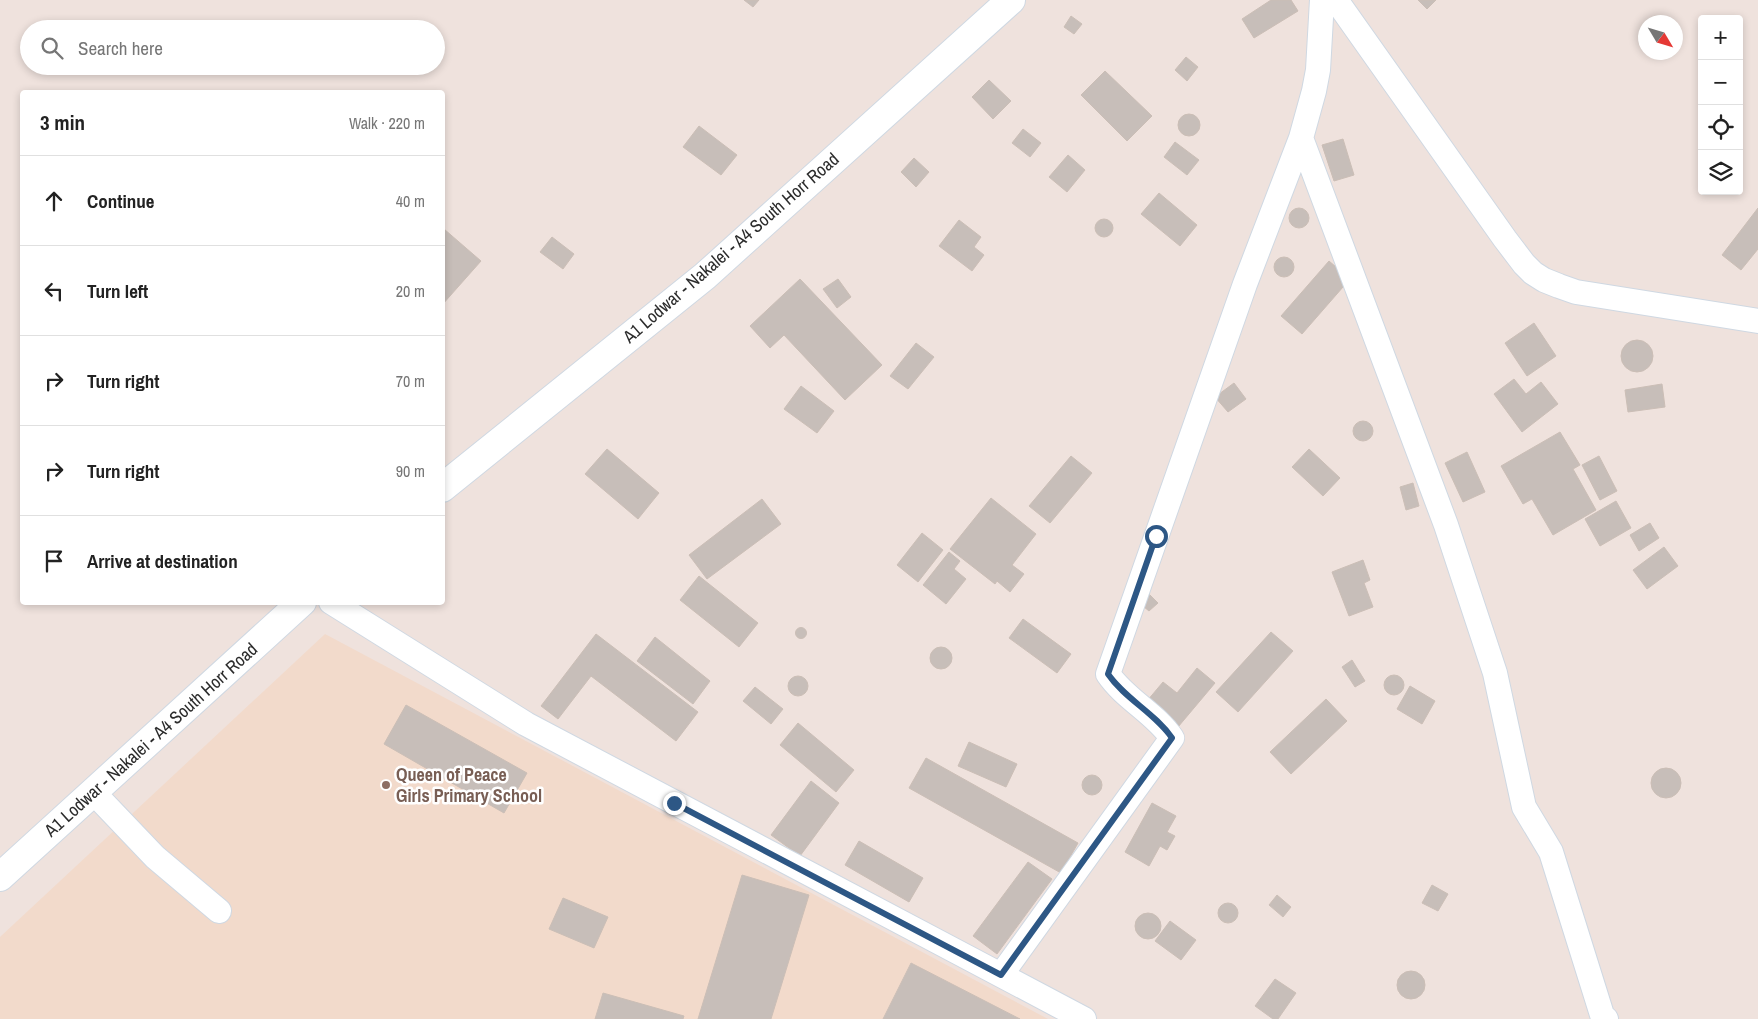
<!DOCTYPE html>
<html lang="en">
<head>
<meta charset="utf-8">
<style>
  :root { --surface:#fff; --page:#f2f2f2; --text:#222; --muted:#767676; --line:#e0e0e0 }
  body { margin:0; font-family:"Archivo Narrow",sans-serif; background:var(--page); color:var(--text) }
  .controls { position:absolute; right:15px; top:15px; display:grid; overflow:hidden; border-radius:5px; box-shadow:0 2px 8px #0003 }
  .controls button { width:45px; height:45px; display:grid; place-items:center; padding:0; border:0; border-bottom:1px solid var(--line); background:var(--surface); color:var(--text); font:25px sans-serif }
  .compass { position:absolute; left:1638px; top:15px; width:45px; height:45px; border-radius:50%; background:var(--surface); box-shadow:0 2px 8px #0003; rotate:128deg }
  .stop { position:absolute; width:15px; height:15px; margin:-11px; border:4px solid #2d5785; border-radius:50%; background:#fff }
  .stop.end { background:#2d5785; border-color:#fff; box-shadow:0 1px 5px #0008 }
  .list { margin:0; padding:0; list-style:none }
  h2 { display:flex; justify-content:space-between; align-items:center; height:65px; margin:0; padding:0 20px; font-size:21px }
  h2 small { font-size:16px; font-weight:400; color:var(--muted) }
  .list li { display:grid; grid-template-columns:32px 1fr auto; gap:15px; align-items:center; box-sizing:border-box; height:90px; padding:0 20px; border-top:1px solid var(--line) }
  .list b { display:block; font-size:19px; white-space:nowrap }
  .list em { font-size:16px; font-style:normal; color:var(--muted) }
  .icon { flex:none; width:28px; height:28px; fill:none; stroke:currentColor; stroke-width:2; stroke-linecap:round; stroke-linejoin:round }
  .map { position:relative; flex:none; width:1758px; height:1019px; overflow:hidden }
  .search { position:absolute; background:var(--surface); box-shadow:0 2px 8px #0003; left:20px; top:20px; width:425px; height:55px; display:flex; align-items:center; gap:12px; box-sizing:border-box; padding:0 18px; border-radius:28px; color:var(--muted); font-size:19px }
  .panel { position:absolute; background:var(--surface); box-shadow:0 2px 8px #0003; left:20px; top:90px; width:425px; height:515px; border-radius:5px }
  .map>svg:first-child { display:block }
  .education { fill:#f2dacb }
  .building { fill:#c7beb9; stroke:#cbbeb6 }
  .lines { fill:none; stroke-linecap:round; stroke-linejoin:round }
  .minor-casing { stroke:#cfd8e2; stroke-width:26 }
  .secondary-casing { stroke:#cfd8e2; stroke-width:30 }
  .minor { stroke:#fff; stroke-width:24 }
  .secondary { stroke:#fff; stroke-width:28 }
  .route { stroke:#2d5785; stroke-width:6 }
  .education-dot { fill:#8d6e63; stroke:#fff; stroke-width:2 }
  .labels { text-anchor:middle; stroke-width:5; stroke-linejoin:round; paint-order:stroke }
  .street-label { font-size:18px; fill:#2c2c2c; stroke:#fff }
  .education-label { font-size:18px; font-weight:bold; fill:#785e54; stroke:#fff; text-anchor:start }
</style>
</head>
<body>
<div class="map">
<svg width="1758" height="1019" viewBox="0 0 1758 1019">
  <rect width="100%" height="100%" fill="#efe2dd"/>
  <!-- education -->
  <path class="education" d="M325,634L1048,1019H0V937Z"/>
  <!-- building -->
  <path class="building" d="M744,0H759L753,7Z
    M1271,0H1291L1298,11L1254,38L1242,19Z
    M1418,0H1436L1427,9Z
    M1071,16L1082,24L1074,34L1064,27Z
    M1186,57L1198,67L1187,81L1175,70Z
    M1105,71L1152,116L1127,141L1081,95Z
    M989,80L1011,101L993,119L972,97Z
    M1178 125a11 11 0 1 1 22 0a11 11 0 1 1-22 0Z
    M699,126L737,155L721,175L683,147Z
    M1023,129L1041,143L1030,157L1012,143Z
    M1343,139L1354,175L1334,181L1322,145Z
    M1175,142L1199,160L1187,175L1164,157Z
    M1068,155L1085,170L1067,192L1049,177Z
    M914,158L929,172L916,187L901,172Z
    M1159,193L1197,225L1180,246L1141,214Z
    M1758,208V249L1741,270L1722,255Z
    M1289 218a10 10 0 1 1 20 0a10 10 0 1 1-20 0Z
    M1095 228a9 9 0 1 1 18 0a9 9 0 1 1-18 0Z
    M959,220L981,237L974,247L984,255L972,271L939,246Z
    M444,229L481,261L442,305V231Z
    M552,237L574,254L563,269L540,252Z
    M1274 267a10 10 0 1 1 20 0a10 10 0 1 1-20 0Z
    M1329,261L1350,279L1302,334L1281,316Z
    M800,279L882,365L845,400L784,335L770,348L750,326Z
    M838,279L851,297L837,308L823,289Z
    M1534,323L1556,356L1527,376L1505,343Z
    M1621 356a16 16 0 1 1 32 0a16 16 0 1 1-32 0Z
    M916,343L934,357L908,389L890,376Z
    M1514,379L1526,394L1541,382L1558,404L1522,432L1494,394Z
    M1234,383L1246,399L1228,412L1215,397Z
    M1662,384L1665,407L1628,412L1625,390Z
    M801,386L834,411L817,433L784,409Z
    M1353 431a10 10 0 1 1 20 0a10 10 0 1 1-20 0Z
    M1560,432L1580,465L1573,469L1596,510L1553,535L1532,499L1523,504L1501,466Z
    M607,449L659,493L638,519L585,474Z
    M1309,449L1340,478L1323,496L1292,467Z
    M1467,452L1485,492L1463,502L1445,463Z
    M1071,456L1092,473L1050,523L1029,506Z
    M1599,456L1617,491L1600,500L1582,465Z
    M1413,483L1419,506L1406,510L1400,487Z
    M991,498L1036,534L1012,565L1024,574L1010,592L997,581L995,584L950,549Z
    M762,499L781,524L707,579L689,555Z
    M1616,501L1631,528L1600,546L1585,519Z
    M1650,523L1659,538L1639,551L1630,535Z
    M922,533L943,550L918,582L897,565Z
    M1664,547L1678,566L1647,589L1633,570Z
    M949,552L960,561L954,569L966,579L946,604L923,585Z
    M1363,560L1370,580L1364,583L1373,607L1349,616L1332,572Z
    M699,576L758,623L739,647L680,600Z
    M1147,592L1158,603L1149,611L1138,602Z
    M1023,619L1071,654L1057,673L1009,638Z
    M795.5 633a5.5 5.5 0 1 1 11 0a5.5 5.5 0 1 1-11 0Z
    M1271,632L1293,651L1238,712L1216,692Z
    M596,634L698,712L676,741L591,676L558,719L541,706Z
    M655,637L710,681L693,704L637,661Z
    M930 658a11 11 0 1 1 22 0a11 11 0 1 1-22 0Z
    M1352,660L1365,681L1355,687L1342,667Z
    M1197,668L1215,683L1178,727L1147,701L1163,682L1177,693Z
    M1384 685a10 10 0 1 1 20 0a10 10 0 1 1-20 0Z
    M788 686a10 10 0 1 1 20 0a10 10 0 1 1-20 0Z
    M1410,686L1435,701L1422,724L1397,709Z
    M755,687L783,709L771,724L743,701Z
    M1326,699L1347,721L1291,774L1270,752Z
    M406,705L527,773L504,813L384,744Z
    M798,723L854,770L836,792L780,745Z
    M969,742L1017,764L1006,787L958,766Z
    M926,758L1078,843L1061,873L909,788Z
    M1651 783a15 15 0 1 1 30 0a15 15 0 1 1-30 0Z
    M1082 785a10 10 0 1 1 20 0a10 10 0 1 1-20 0Z
    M811,781L839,803L800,856L771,835Z
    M1152,803L1176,816L1167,832L1175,836L1167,850L1160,846L1149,866L1125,852Z
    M859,841L923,878L909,902L845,865Z
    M1028,862L1052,879L997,954L973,936Z
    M742,875L809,895L771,1019H698Z
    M1432,885L1448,894L1438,911L1422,903Z
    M1277,895L1291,907L1283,917L1269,905Z
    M563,898L608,917L594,948L549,929Z
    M1218 913a10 10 0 1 1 20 0a10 10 0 1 1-20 0Z
    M1135 926a13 13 0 1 1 26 0a13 13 0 1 1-26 0Z
    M1170,921L1196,940L1181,960L1155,941Z
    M911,963L1020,1019H883Z
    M1397 985a14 14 0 1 1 28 0a14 14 0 1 1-28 0Z
    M1275,979L1296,993L1278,1019H1273L1255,1006Z
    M603,993L684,1016L683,1019H595Z"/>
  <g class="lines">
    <defs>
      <path id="minor" d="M1336,0L1505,239L1524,264L1533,273L1544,280L1559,286L1576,292L1758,321
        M1301,138L1446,525L1495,673L1524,807L1551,852L1603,1018L1606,1019
        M331,602L526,724L1084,1019
        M93,792L155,857L219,911
        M1001,975L1172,738C1155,713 1125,699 1108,674L1245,284L1301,138L1314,91L1318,70L1322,0"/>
      <path id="secondary" d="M442,488L705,276L1011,0
        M0,877L302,602"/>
    </defs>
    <!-- minor casing -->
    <use href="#minor" class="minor-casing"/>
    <!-- secondary casing -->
    <use href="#secondary" class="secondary-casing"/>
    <!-- minor -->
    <use href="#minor" class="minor"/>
    <!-- secondary -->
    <use href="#secondary" class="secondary"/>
  </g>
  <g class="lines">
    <!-- route -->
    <path class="route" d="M674,803L1001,975L1172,738C1155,713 1125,699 1108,674L1156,536"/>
  </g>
  <!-- markers -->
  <circle class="education-dot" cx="386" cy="785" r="5"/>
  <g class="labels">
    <!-- street labels -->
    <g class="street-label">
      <text transform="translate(731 248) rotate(-41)" y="6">A1 Lodwar - Nakalei - A4 South Horr Road</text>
      <text transform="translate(151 740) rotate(-42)" y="6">A1 Lodwar - Nakalei - A4 South Horr Road</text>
    </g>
    <!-- education labels -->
    <g class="education-label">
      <text x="396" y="781">Queen of Peace<tspan x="396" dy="21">Girls Primary School</tspan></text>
    </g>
  </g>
</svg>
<div class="controls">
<button>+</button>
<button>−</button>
<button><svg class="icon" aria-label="locate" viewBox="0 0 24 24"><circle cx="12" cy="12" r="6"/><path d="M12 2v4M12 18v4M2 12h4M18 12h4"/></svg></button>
<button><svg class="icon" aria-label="layers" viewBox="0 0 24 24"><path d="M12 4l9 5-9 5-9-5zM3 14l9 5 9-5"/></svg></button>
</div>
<svg class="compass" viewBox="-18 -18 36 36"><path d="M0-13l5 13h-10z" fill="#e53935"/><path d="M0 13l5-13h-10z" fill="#767676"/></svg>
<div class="stop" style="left:1156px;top:536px"></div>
<div class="stop end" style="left:674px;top:803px"></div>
<div class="search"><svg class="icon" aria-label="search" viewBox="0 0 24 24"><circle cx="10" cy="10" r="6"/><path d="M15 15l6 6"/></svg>Search here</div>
<section class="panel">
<h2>3 min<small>Walk · 220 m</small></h2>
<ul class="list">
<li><svg class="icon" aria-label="ahead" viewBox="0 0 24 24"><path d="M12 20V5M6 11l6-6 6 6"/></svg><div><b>Continue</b></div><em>40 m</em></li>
<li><svg class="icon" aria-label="left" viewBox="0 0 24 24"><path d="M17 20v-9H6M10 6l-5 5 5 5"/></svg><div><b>Turn left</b></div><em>20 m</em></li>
<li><svg class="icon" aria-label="right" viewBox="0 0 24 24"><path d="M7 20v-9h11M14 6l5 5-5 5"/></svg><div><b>Turn right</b></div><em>70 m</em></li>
<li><svg class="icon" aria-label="right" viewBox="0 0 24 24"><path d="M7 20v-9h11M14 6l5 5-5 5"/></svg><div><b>Turn right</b></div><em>90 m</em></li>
<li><svg class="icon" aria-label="arrive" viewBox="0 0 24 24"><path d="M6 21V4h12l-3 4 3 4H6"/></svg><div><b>Arrive at destination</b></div></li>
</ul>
</section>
</div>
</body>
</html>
